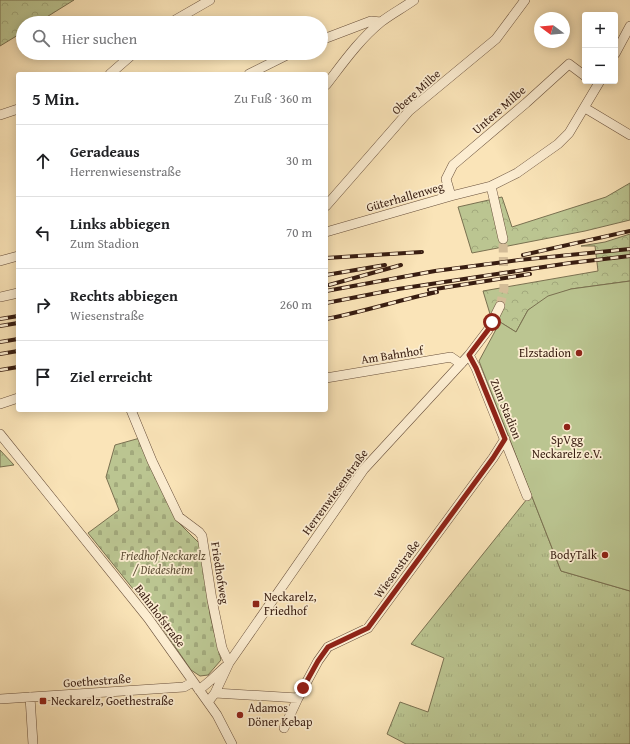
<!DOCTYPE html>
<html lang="de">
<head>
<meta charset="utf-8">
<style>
  :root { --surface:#fff; --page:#f2f2f2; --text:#202124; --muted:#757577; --line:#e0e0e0 }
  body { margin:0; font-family:"Gentium Book Plus",serif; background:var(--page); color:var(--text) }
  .controls { position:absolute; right:12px; top:12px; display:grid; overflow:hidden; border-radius:4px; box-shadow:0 2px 10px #0003 }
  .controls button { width:36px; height:36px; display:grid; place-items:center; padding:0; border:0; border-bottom:1px solid var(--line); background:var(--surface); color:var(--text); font:20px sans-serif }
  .compass { position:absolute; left:534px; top:12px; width:36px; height:36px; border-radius:50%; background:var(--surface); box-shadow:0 2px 10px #0003; rotate:286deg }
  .stop { position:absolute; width:12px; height:12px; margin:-9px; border:3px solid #8f2418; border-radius:50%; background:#fff }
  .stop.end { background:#8f2418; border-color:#fff; box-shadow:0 1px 4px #0008 }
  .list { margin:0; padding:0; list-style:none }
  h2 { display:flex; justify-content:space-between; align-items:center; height:52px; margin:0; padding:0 16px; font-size:17px }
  h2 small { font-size:13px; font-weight:400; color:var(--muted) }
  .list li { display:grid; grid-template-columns:26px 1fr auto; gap:12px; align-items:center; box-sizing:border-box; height:72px; padding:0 16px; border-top:1px solid var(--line) }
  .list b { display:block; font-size:15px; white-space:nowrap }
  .list p { margin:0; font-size:13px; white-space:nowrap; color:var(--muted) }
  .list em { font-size:13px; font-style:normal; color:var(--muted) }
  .icon { flex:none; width:22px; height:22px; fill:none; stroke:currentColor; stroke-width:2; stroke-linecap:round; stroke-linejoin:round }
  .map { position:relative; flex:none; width:630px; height:744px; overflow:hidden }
  .search { position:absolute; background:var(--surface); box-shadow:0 2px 10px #0003; left:16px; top:16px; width:312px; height:44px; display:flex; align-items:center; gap:10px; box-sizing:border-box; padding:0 14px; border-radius:22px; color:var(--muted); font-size:15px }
  .panel { position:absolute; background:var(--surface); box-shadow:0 2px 10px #0003; left:16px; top:72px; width:312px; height:340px; border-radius:4px }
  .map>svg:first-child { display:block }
  .grass { fill:url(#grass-tufts); stroke:#7a7151 }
  .forest { fill:url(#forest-crowns); stroke:#7a7151 }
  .cemetery { fill:url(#cemetery-stones); stroke:#7a7151 }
  .pitch { fill:#bbc591; stroke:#7a7151 }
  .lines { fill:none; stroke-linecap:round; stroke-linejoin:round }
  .minor-tunnel { stroke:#d3bc97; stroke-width:9; stroke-dasharray:9 4.5; stroke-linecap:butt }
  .minor-casing { stroke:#684f3b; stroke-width:10 }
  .minor { stroke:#fcedd1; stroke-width:9 }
  .rail-casing { stroke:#381d11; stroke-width:4 }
  .rail { stroke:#fcedd1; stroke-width:2.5; stroke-dasharray:8; stroke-linecap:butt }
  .route { stroke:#8f2418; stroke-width:5 }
  .poi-dot { fill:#8f2418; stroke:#fcedd1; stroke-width:1.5 }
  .labels { text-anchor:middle; stroke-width:3.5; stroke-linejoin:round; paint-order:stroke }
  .street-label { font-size:12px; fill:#381d11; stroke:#fcedd1 }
  .poi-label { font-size:12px; fill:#381d11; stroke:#fcedd1; text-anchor:start }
  .park-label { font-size:12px; font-style:italic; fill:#5f4f37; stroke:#fcedd1 }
</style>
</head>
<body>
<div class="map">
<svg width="630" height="744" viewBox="0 0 630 744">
  <defs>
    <pattern id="grass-tufts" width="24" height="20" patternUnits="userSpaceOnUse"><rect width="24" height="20" fill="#bbc591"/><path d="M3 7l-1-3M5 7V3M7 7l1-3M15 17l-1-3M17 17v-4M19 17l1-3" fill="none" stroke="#a2a97c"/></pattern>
    <pattern id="forest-crowns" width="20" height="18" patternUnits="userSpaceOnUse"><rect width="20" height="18" fill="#bbc591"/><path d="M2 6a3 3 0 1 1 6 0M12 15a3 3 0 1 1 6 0" fill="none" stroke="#a2a97c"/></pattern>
    <pattern id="cemetery-stones" width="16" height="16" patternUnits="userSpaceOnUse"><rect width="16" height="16" fill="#bbc591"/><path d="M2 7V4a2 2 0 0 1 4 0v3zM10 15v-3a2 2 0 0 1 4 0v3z" fill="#a2a97c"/></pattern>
  </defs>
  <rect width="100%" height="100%" fill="#fae4b8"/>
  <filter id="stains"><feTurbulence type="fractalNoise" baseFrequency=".005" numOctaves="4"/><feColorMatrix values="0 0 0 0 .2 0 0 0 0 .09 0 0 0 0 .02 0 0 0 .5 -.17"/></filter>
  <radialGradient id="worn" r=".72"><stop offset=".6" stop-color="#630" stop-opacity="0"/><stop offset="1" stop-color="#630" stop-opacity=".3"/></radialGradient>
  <!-- grass -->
  <path class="grass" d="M531,494L561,571L630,591V744H406L387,734L400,702L428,712L444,658L411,644Z"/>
  <!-- forest -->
  <path class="forest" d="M0,0H74L37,23H23V32L0,46Z
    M630,183V220L585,231L472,253L458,207L502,197L512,227L606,197Z
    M630,234V281L571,289L528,310L516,332L500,322L490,314L483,291L598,271L595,246H581L605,242Z
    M0,450L14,465L0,467Z"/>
  <!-- cemetery -->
  <path class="cemetery" d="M140,438L177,521L200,544L210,615L221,660L208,675L200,676L191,670L150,610L88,533L119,510L106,477L115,445Z"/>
  <!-- pitch -->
  <path class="pitch" d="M630,281V591L561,571L479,361L500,322L516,332L528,310L548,296L571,289Z"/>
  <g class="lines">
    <!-- minor-tunnel -->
    <path class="minor-tunnel" d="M500,306L504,289L503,239"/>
    <defs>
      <path id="minor" d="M170,23L210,0
        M321,40L371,21L381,22
        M615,54L630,26
        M110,74L134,53
        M249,74L291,53
        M326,85C343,63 359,40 381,22C391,14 403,8 414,0
        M585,108L630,135
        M0,115L18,109
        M491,186L503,239
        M451,196L446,179L453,165L526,103L569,64L585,76
        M326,206L409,111L496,39L525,0
        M326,232L451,196L491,186L517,173L558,144L569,133L600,81
        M0,261L18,256
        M0,297L18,293
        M469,355L476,368L527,496
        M326,378L451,357L461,364
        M0,404L18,398
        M131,410L152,461L179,517L199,532L202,536L212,600L222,648L229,663
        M0,434L148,618L217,715L232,744
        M199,690L211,680L225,667
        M215,693L298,698L318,661L328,647L368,628L493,458L505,439
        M30,697L33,744
        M0,699L184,687L193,682
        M208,702L215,693L229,663L364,469L469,355L488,330L500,306
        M284,728L298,698"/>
    </defs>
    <!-- minor casing -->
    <use href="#minor" class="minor-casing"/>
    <!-- minor -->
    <use href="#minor" class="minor"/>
    <defs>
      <path id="rail" d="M523,255L630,231
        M326,258L422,252
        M326,275L385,265
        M329,285L401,265
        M429,290L530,274
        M326,291L435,271L519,260L630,249
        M326,303L398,289L570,263L630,256
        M0,319L18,316
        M326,319C363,312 399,300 437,292
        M0,326L18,323
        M0,342L18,339
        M0,354L18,351
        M0,370L18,367"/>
    </defs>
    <!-- rail casing -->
    <use href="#rail" class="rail-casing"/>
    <!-- rail -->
    <use href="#rail" class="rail"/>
  </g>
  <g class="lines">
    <!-- route -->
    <path class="route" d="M303,688L318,661L328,647L368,628L493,458L505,439L476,368L469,355L488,330L492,322"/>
  </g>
  <!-- markers -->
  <g class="poi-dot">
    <circle cx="579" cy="353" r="4"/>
    <circle cx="567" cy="427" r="4"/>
    <circle cx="605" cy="555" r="4"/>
    <rect x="252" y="600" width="8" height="8" rx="2"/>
    <rect x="39" y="697" width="8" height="8" rx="2"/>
    <circle cx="240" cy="715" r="4"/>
  </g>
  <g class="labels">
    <!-- street labels -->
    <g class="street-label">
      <text transform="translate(416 92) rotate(-42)" y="4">Obere Milbe</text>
      <text transform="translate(499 110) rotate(-41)" y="4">Untere Milbe</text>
      <text transform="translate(405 197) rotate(-16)" y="4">Güterhallenweg</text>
      <text transform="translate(392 355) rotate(-9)" y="4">Am Bahnhof</text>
      <text transform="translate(506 409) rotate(68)" y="4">Zum Stadion</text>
      <text transform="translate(335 492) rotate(-54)" y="4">Herrenwiesenstraße</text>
      <text transform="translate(397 569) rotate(-54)" y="4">Wiesenstraße</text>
      <text transform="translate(220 573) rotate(81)" y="4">Friedhofweg</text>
      <text transform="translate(160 616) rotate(53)" y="4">Bahnhofstraße</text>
      <text transform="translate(97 681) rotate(-4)" y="4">Goethestraße</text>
    </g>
    <!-- poi labels -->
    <g class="poi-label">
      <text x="571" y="357" text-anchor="end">Elzstadion</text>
      <text x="567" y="444" text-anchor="middle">SpVgg<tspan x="567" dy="14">Neckarelz e.V.</tspan></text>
      <text x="597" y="559" text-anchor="end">BodyTalk</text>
      <text x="264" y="601">Neckarelz,<tspan x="264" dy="14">Friedhof</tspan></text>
      <text x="51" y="705">Neckarelz, Goethestraße</text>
      <text x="248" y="712">Adamos<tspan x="248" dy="14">Döner Kebap</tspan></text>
    </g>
    <!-- park labels -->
    <g class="park-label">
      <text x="163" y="560">Friedhof Neckarelz<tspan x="163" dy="14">/ Diedesheim</tspan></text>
    </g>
  </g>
  <rect width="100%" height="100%" filter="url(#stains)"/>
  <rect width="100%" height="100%" fill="url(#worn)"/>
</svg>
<div class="controls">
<button>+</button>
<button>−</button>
</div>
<svg class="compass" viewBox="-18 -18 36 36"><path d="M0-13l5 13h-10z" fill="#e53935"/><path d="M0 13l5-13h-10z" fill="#757577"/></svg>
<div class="stop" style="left:492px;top:322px"></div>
<div class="stop end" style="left:303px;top:688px"></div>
<div class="search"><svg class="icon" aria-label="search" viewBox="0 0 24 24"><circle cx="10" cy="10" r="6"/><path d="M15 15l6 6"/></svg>Hier suchen</div>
<section class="panel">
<h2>5 Min.<small>Zu Fuß · 360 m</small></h2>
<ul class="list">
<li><svg class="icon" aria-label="ahead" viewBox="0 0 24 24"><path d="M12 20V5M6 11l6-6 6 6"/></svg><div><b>Geradeaus</b><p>Herrenwiesenstraße</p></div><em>30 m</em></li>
<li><svg class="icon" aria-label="left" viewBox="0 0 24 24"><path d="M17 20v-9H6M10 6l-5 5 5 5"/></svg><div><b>Links abbiegen</b><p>Zum Stadion</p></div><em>70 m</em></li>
<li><svg class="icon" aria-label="right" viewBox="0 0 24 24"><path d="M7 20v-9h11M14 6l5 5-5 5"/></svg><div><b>Rechts abbiegen</b><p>Wiesenstraße</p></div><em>260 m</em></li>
<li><svg class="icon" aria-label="arrive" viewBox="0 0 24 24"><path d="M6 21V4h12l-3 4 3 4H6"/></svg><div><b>Ziel erreicht</b></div></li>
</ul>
</section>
</div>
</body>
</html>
